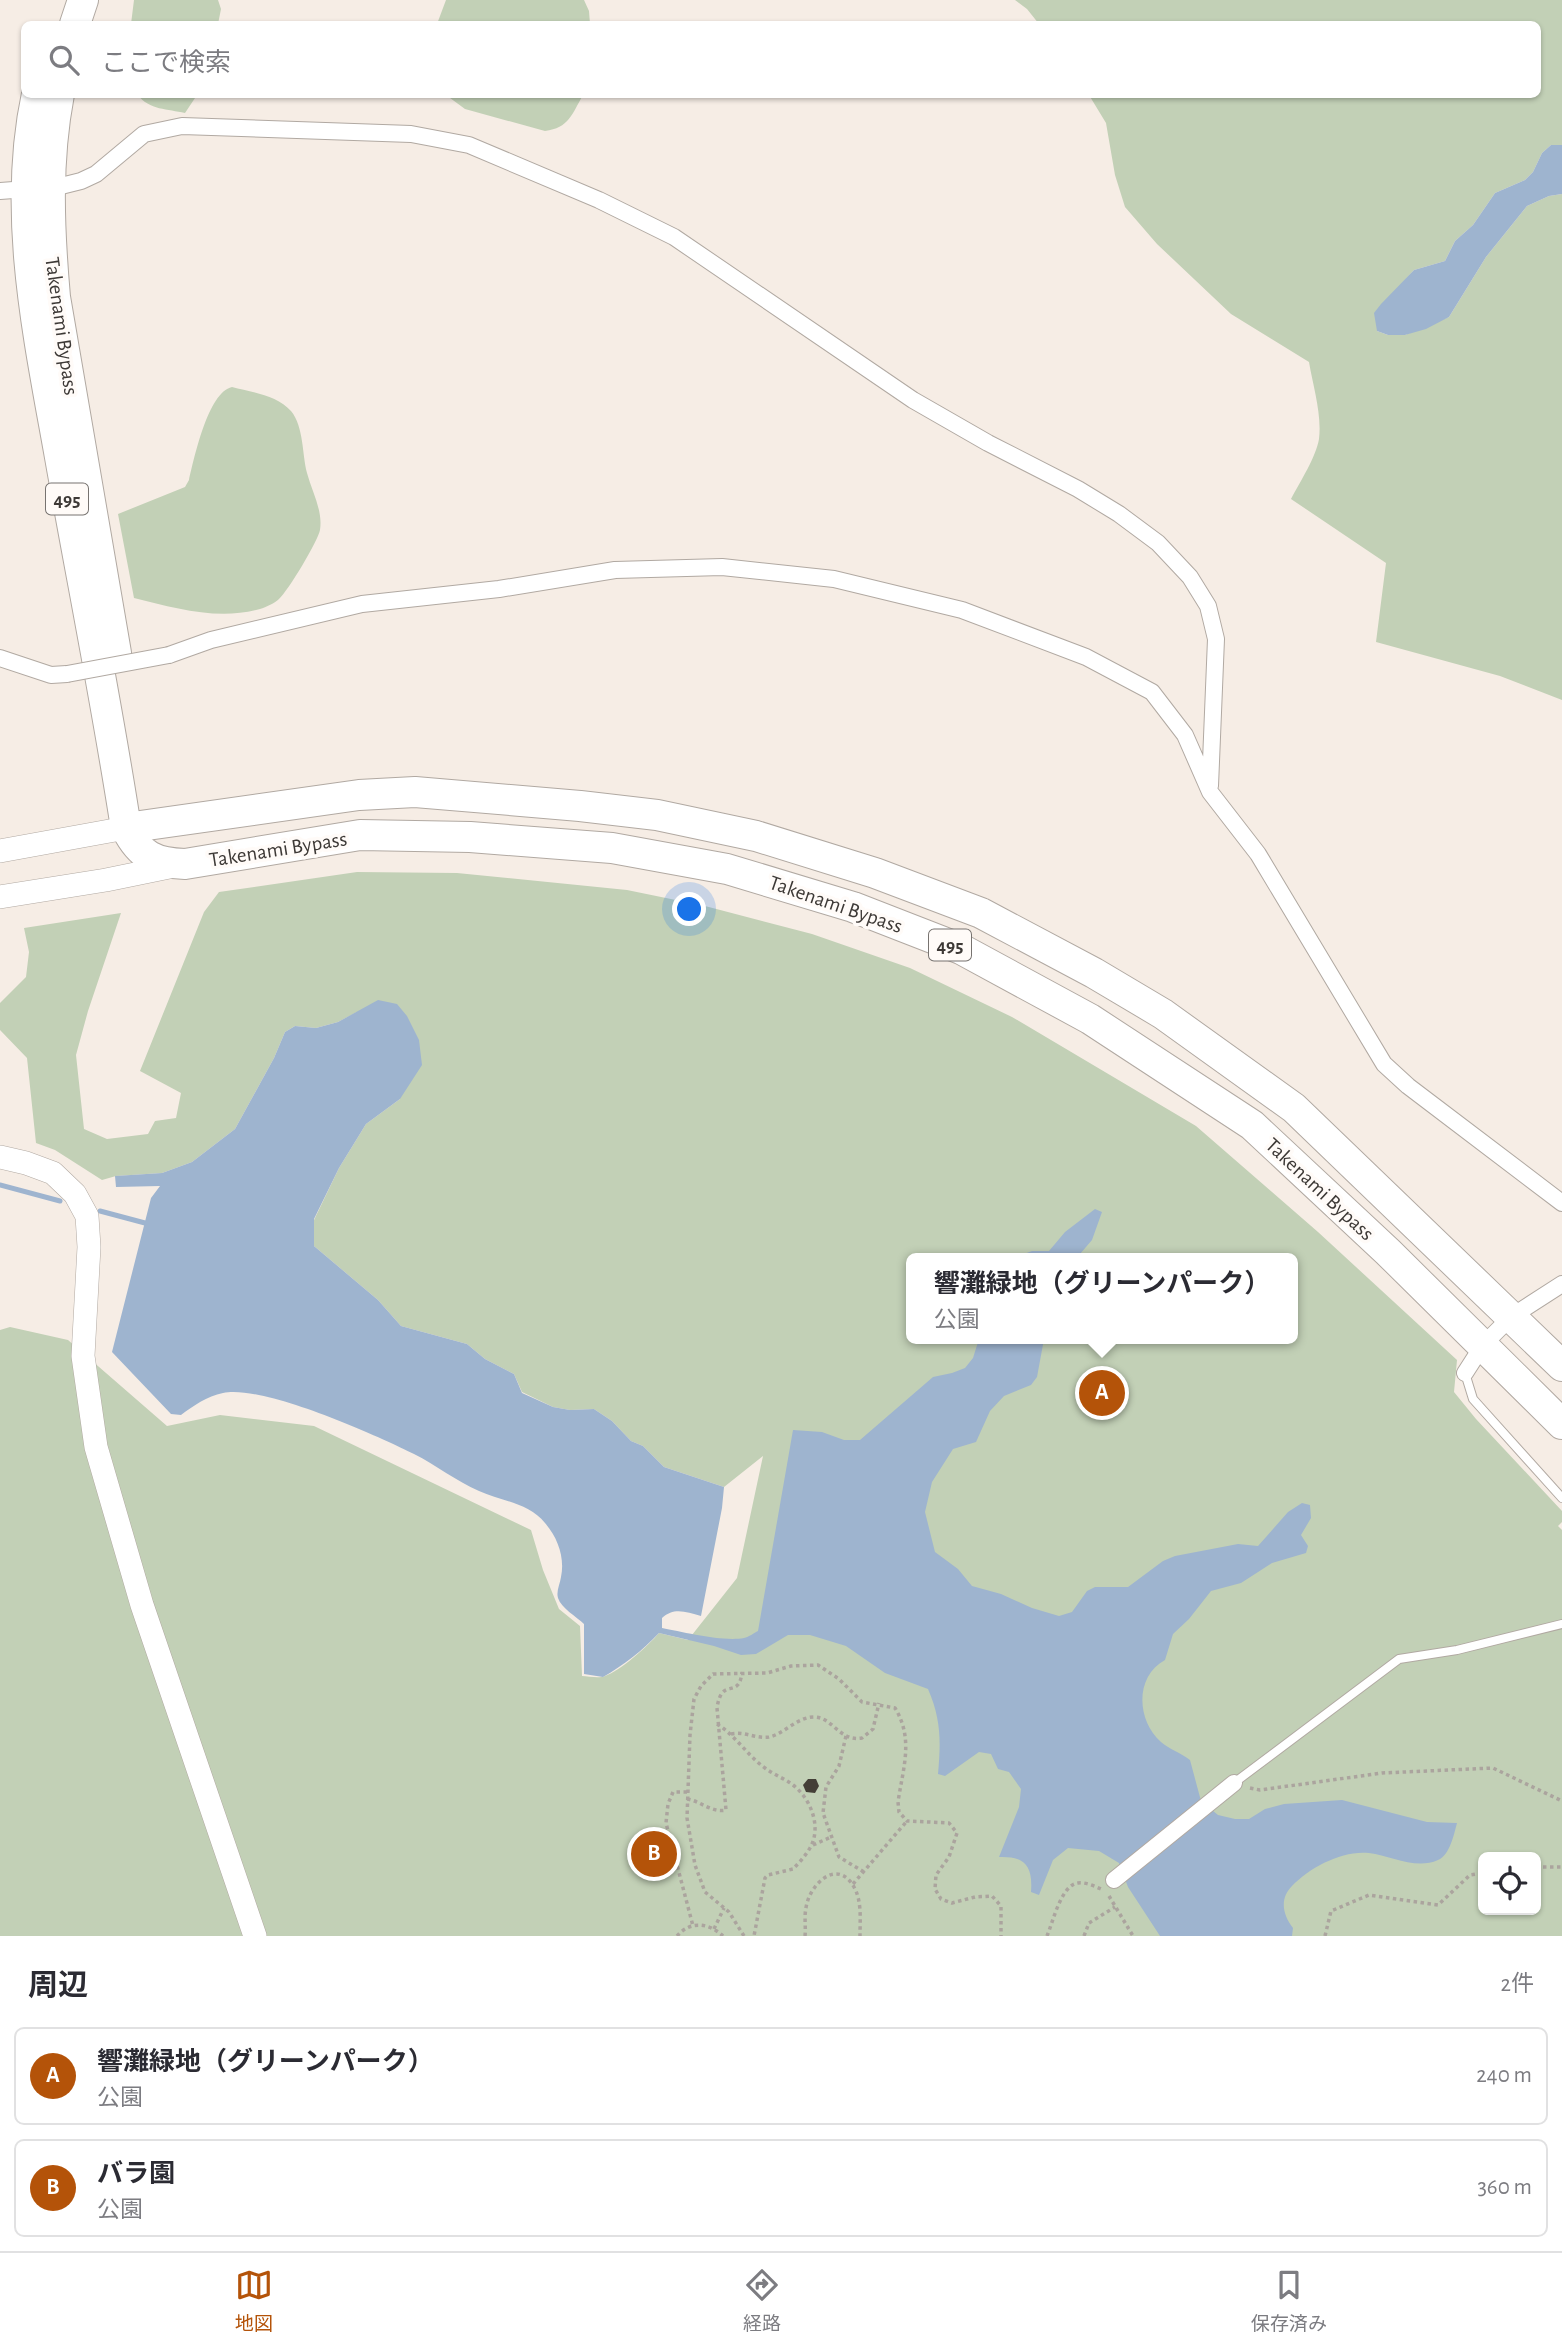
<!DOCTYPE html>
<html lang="ja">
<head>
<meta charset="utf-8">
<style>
  :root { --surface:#fff; --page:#f2f2f3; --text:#2b2b33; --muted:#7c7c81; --line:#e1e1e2; --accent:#b45309 }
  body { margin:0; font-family:"Alegreya Sans","Noto Sans JP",sans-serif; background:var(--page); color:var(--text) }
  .controls { position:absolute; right:21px; bottom:21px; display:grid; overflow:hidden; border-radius:10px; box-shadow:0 2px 5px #0004 }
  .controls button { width:63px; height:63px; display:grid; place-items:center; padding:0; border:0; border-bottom:2px solid var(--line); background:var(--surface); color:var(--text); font:35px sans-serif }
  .you { position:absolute; left:690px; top:910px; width:24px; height:24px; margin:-18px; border:5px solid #fff; border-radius:50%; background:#1a73e8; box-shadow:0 0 0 10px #1a73e833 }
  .badge { display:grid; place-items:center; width:46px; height:46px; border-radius:50%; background:var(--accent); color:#fff; font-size:23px; font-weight:700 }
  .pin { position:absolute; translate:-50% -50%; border:4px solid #fff; box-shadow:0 2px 7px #0006 }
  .popup { position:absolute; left:906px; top:1253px; width:392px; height:91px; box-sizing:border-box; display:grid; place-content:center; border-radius:10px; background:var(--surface); filter:drop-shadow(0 2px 5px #0005); font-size:23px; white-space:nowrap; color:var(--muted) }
  .popup b { font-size:26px; color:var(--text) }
  .popup::after { content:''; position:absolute; left:50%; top:100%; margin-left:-14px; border:14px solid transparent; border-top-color:var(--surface) }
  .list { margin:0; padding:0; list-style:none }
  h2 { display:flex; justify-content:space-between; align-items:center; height:91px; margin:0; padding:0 28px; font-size:30px }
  h2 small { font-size:23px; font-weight:400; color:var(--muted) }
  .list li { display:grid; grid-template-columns:46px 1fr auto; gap:21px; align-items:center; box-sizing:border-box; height:98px; margin:0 14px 14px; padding:0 14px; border:2px solid var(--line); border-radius:10px }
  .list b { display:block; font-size:26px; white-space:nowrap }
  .list p { margin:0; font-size:23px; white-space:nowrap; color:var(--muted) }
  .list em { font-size:23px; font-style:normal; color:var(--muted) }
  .icon { flex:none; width:38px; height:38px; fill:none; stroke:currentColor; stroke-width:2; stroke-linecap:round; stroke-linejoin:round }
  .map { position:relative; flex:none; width:1562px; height:1936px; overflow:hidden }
  .search { position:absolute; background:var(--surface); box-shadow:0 2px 5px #0004; left:21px; right:21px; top:21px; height:77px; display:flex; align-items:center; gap:18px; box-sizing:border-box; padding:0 24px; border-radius:10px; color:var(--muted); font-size:26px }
  .sheet { height:315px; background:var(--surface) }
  nav { display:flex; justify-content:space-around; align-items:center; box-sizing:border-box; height:98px; border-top:2px solid var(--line); background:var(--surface); font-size:19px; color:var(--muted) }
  nav a { display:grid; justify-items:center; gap:4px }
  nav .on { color:var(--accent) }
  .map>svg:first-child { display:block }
  .green { fill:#c2d0b6; fill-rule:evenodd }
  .water { fill:#9eb4cf }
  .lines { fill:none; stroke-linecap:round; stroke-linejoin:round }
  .stream { stroke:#9eb4cf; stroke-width:5 }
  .building { fill:#443f37 }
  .lane-casing { stroke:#b1a9a2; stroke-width:10 }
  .street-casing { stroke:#b1a9a2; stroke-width:18 }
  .secondary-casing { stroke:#b1a9a2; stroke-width:24 }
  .highway-casing { stroke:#b1a9a2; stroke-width:32 }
  .path { stroke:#aba49e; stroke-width:3.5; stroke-dasharray:3.5 3.5; stroke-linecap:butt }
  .lane { stroke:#fff; stroke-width:8 }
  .street { stroke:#fff; stroke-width:16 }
  .secondary { stroke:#fff; stroke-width:23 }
  .highway { stroke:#fff; stroke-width:30 }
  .street-bridge-casing { stroke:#b1a9a2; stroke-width:18; stroke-linecap:butt }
  .street-bridge { stroke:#fff; stroke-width:16 }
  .labels { text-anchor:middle; stroke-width:7; stroke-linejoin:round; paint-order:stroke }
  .shield { fill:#fffbf8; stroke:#777370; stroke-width:2 }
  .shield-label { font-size:19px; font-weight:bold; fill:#3d3936 }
  .street-label { font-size:21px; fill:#3d3936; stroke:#fffbf8 }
</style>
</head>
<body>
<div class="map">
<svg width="1562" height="1936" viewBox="0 0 1562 1936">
  <rect width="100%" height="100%" fill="#f6ede5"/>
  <!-- green -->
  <path class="green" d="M134,0H218L221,9L218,24H131Z
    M446,0H584L589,11L590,24H437Z
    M1015,0H1562V145H1551L1542,153L1533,172L1525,180L1495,193L1473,225L1455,241L1445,261L1414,270L1404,281L1377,331L1388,335H1405L1449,317L1486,257L1527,206L1549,196L1562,194V700L1500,676L1376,642L1386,563L1291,499C1300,482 1316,457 1319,439C1322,414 1313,386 1309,362L1231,314L1157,244L1125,207L1115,175L1106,123L1089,95L1538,94V24H1039L1027,9Z
    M138,95H197L185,113C168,109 149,110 138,95Z
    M446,95H583C572,114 569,128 545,131L465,109Z
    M232,387C251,392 277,395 291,411C304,427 302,454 307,473C312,492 323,510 320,530C318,541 288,591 279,599C275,603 266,607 260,609C218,621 175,608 134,598L118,514L185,487L189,480C194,459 208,392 232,387Z
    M357,872L457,873L627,890L705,906L812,934L910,968L1012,1017L1196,1126L1318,1232L1457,1360L1454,1392L1476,1419L1562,1511V1522L1558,1526L1562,1530V1936H0V1330L10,1327L68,1340L167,1426L220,1415L314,1426L531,1530L543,1570L559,1609L580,1626L582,1676C589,1676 598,1679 605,1676C620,1671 648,1646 659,1633L688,1640L737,1578L763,1456L724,1487L664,1467L643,1446L631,1441L612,1421L594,1409L570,1410L553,1407L522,1392L514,1374L485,1359L467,1344L401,1326L378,1300L314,1246V1220L339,1168L366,1124L400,1099L357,1012L338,1022L316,1028L295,1026L285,1032L274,1058L235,1129L192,1162L162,1173L116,1176L102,1180L55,1150L36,1143L27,1058L0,1030V1003L26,977L29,952L24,928L121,913L88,1011L76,1055L84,1129L107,1139L148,1134L155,1121L176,1118L181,1093L140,1071L204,912L219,892ZM911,1258H1293V1339H911ZM1483,1857H1536V1910H1483Z"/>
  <!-- water -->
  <path class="water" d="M1551,145H1562V194L1549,196L1527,206L1486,257L1449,317L1426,329L1405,335H1388L1377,331L1374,313L1381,304L1414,270L1445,261L1455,241L1473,225L1495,193L1525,180L1533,172L1542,153Z
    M378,1000L397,1004L407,1016L419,1040L422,1065L400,1099L366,1124L339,1168L314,1219V1246L378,1300L401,1326L467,1344L485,1359L514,1374L522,1393L553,1407L570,1410L594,1409L612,1421L631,1441L643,1446L664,1467L724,1487L722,1508L701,1616C686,1612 674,1607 662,1618V1628C683,1632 723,1642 744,1638C749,1637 754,1633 758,1631L793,1430L822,1432L844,1440H860L933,1377L952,1373L965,1368L973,1358L979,1339H1044L1037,1377L1031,1385L1004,1396L990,1411L976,1442L953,1449L932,1482L925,1512L935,1552L958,1569L972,1586L1001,1594L1032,1608L1059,1616L1072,1612L1087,1591L1095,1587H1128L1163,1561L1175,1556L1238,1544L1258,1546L1288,1512L1302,1503L1310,1505L1311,1518L1301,1535L1308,1546L1306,1553L1272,1563L1241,1583L1211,1591L1189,1619L1173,1634L1165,1660C1135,1676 1136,1720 1161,1742C1169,1749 1181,1753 1190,1760L1201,1801L1218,1815L1235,1819H1249L1265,1809L1284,1804L1342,1800L1427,1822L1457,1823C1454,1834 1450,1855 1438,1860C1416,1870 1391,1856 1369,1853C1343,1850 1310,1867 1292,1886C1279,1899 1283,1915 1293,1928L1292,1936H1160L1128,1887L1119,1863L1099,1851L1068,1848L1053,1860L1039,1895L1031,1892C1033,1866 1025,1856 999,1857L1019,1807L1021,1789L1009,1772L998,1769L991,1754L979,1752L945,1776L938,1774C941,1741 941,1719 928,1689L885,1673L846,1646L810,1635H788L756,1654L741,1655L714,1646L659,1633C642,1651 624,1665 603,1677L584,1674V1624C577,1617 561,1608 558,1598C556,1591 560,1584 561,1577C565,1558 558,1538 545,1523C529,1503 501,1501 479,1491C456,1481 436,1465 414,1454C376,1435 262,1384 223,1393C207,1396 193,1406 181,1415L171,1414L112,1352L151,1198L160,1186L116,1187L115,1176L162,1173L192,1162L235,1129L274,1058L285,1032L295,1026L316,1028L338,1022Z
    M1095,1209L1102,1212L1092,1240L1080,1254L1079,1258H1022L1024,1254L1032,1251H1049L1065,1232Z"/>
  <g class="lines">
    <!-- stream -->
    <path class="stream" d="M0,1185L60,1201
      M100,1211L145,1223"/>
  </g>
  <!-- building -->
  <path class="building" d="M808,1779H816L819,1786L815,1793L806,1792L803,1785Z"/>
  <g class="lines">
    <defs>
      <path id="lane" d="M1465,1373L1473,1399L1562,1498
        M1234,1783L1399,1659L1457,1650L1562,1624"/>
      <path id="street" d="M49,189L81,181L96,174L144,134L182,126L411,134L469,145L599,200L674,237L913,400L988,443L1078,489L1119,514L1158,543L1190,577L1208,606L1216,639L1210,786
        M0,191L27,189
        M169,655L211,640L362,604L499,589L615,570L722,567L834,579L962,610L1086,657L1152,692L1185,735L1210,792L1258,854L1384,1064L1408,1086L1562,1203
        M0,658L51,675L67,674
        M1465,1373L1483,1345L1511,1317L1562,1284
        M1114,1880L1234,1783"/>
      <path id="secondary" d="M0,851L126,828
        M0,897L106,880L179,865
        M0,1157L26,1163L53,1173L75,1194L87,1216L89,1247L83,1356L96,1447L142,1605L255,1936"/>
      <path id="highway" d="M75,24L83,0
        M37,94C11,214 39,339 60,457C82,581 107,704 126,828C140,856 155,863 185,864L360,835L470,837L612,848L727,869L853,907L961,949L1090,1019L1252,1125L1388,1252L1562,1424
        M59,94C46,162 49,229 55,297L116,653
        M126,828L359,795L415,792L580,806L657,815L756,836L875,873L981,913L1094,973L1163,1014L1294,1108L1562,1366"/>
    </defs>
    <!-- lane casing -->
    <use href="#lane" class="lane-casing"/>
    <!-- street casing -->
    <use href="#street" class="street-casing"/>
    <!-- secondary casing -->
    <use href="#secondary" class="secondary-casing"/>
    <!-- highway casing -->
    <use href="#highway" class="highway-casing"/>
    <!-- path -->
    <path class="path" d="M717,1724C735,1735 747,1755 765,1768C774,1775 784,1778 793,1785C811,1799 822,1827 810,1848C806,1855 799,1863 793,1869L768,1875L765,1878L754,1936
      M731,1734C744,1731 756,1739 769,1737C784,1734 797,1717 814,1717C833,1717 839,1742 862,1738L873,1729L879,1703
      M846,1736L839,1766L826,1787L823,1813L839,1857L864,1872
      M1250,1788L1260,1790L1382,1773L1493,1768L1562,1801
      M687,1792H673L668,1804L666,1823L693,1926
      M687,1799C701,1801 711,1813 726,1810L717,1708C722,1675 739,1701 742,1672
      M813,1845L831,1837
      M1536,1867H1562
      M853,1884L907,1821
      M1109,1896L1133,1936
      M714,1929L724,1908
      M677,1936C690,1921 708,1922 723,1936
      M744,1936L729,1912L705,1892L695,1865L687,1818L690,1735L694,1699L701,1686L713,1674L767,1673L791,1666L818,1665L839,1679L862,1702L895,1708C914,1739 903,1768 898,1802L899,1812L907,1821L949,1823L957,1833L949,1857L936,1875L935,1889L941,1899L952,1903L975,1897L992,1896L1001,1906V1936
      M805,1936C806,1927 804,1917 806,1908C809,1885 837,1857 854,1887C862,1901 860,1920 860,1936
      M1047,1936C1053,1922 1061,1885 1078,1883C1086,1882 1094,1886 1101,1889
      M1084,1936L1089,1923L1115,1907
      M1325,1936L1331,1911L1369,1895L1438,1905L1470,1875L1483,1873"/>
    <!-- lane -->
    <use href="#lane" class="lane"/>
    <!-- street -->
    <use href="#street" class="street"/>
    <!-- secondary -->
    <use href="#secondary" class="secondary"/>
    <!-- highway -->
    <use href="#highway" class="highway"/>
    <defs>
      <path id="street-bridge" d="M67,674L169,655"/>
    </defs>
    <!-- street-bridge casing -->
    <use href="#street-bridge" class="street-bridge-casing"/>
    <!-- street-bridge -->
    <use href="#street-bridge" class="street-bridge"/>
  </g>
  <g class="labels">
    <!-- shield labels -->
    <g class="shield">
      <rect x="46" y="483.5" width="42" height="31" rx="5"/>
      <rect x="929" y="929.5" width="42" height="31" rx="5"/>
    </g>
    <g class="shield-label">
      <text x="67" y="506">495</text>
      <text x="950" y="952">495</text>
    </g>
    <!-- street labels -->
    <g class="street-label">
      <text transform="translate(62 326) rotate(82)" y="7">Takenami Bypass</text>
      <text transform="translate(278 849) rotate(-9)" y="7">Takenami Bypass</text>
      <text transform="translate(836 904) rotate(19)" y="7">Takenami Bypass</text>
      <text transform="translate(1320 1189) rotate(43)" y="7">Takenami Bypass</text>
    </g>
  </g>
</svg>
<div class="controls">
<button><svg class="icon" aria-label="locate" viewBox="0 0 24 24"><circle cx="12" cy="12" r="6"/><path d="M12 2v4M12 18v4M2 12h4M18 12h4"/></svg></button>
</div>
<div class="you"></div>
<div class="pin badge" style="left:1102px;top:1393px">A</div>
<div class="popup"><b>響灘緑地（グリーンパーク）</b>公園</div>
<div class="pin badge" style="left:654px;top:1854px">B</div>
<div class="search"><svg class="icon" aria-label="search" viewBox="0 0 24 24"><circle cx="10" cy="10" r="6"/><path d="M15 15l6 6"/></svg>ここで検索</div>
</div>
<section class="sheet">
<h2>周辺<small>2件</small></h2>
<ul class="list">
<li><span class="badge">A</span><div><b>響灘緑地（グリーンパーク）</b><p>公園</p></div><em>240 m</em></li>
<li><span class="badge">B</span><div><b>バラ園</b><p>公園</p></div><em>360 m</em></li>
</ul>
</section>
<nav>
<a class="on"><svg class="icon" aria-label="map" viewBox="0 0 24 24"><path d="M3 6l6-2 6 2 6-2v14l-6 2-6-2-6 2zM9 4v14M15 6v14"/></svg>地図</a>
<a><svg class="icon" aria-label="directions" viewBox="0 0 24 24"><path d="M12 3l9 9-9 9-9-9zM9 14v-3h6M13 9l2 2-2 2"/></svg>経路</a>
<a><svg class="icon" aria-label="saved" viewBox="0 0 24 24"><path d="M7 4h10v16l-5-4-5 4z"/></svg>保存済み</a>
</nav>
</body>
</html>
